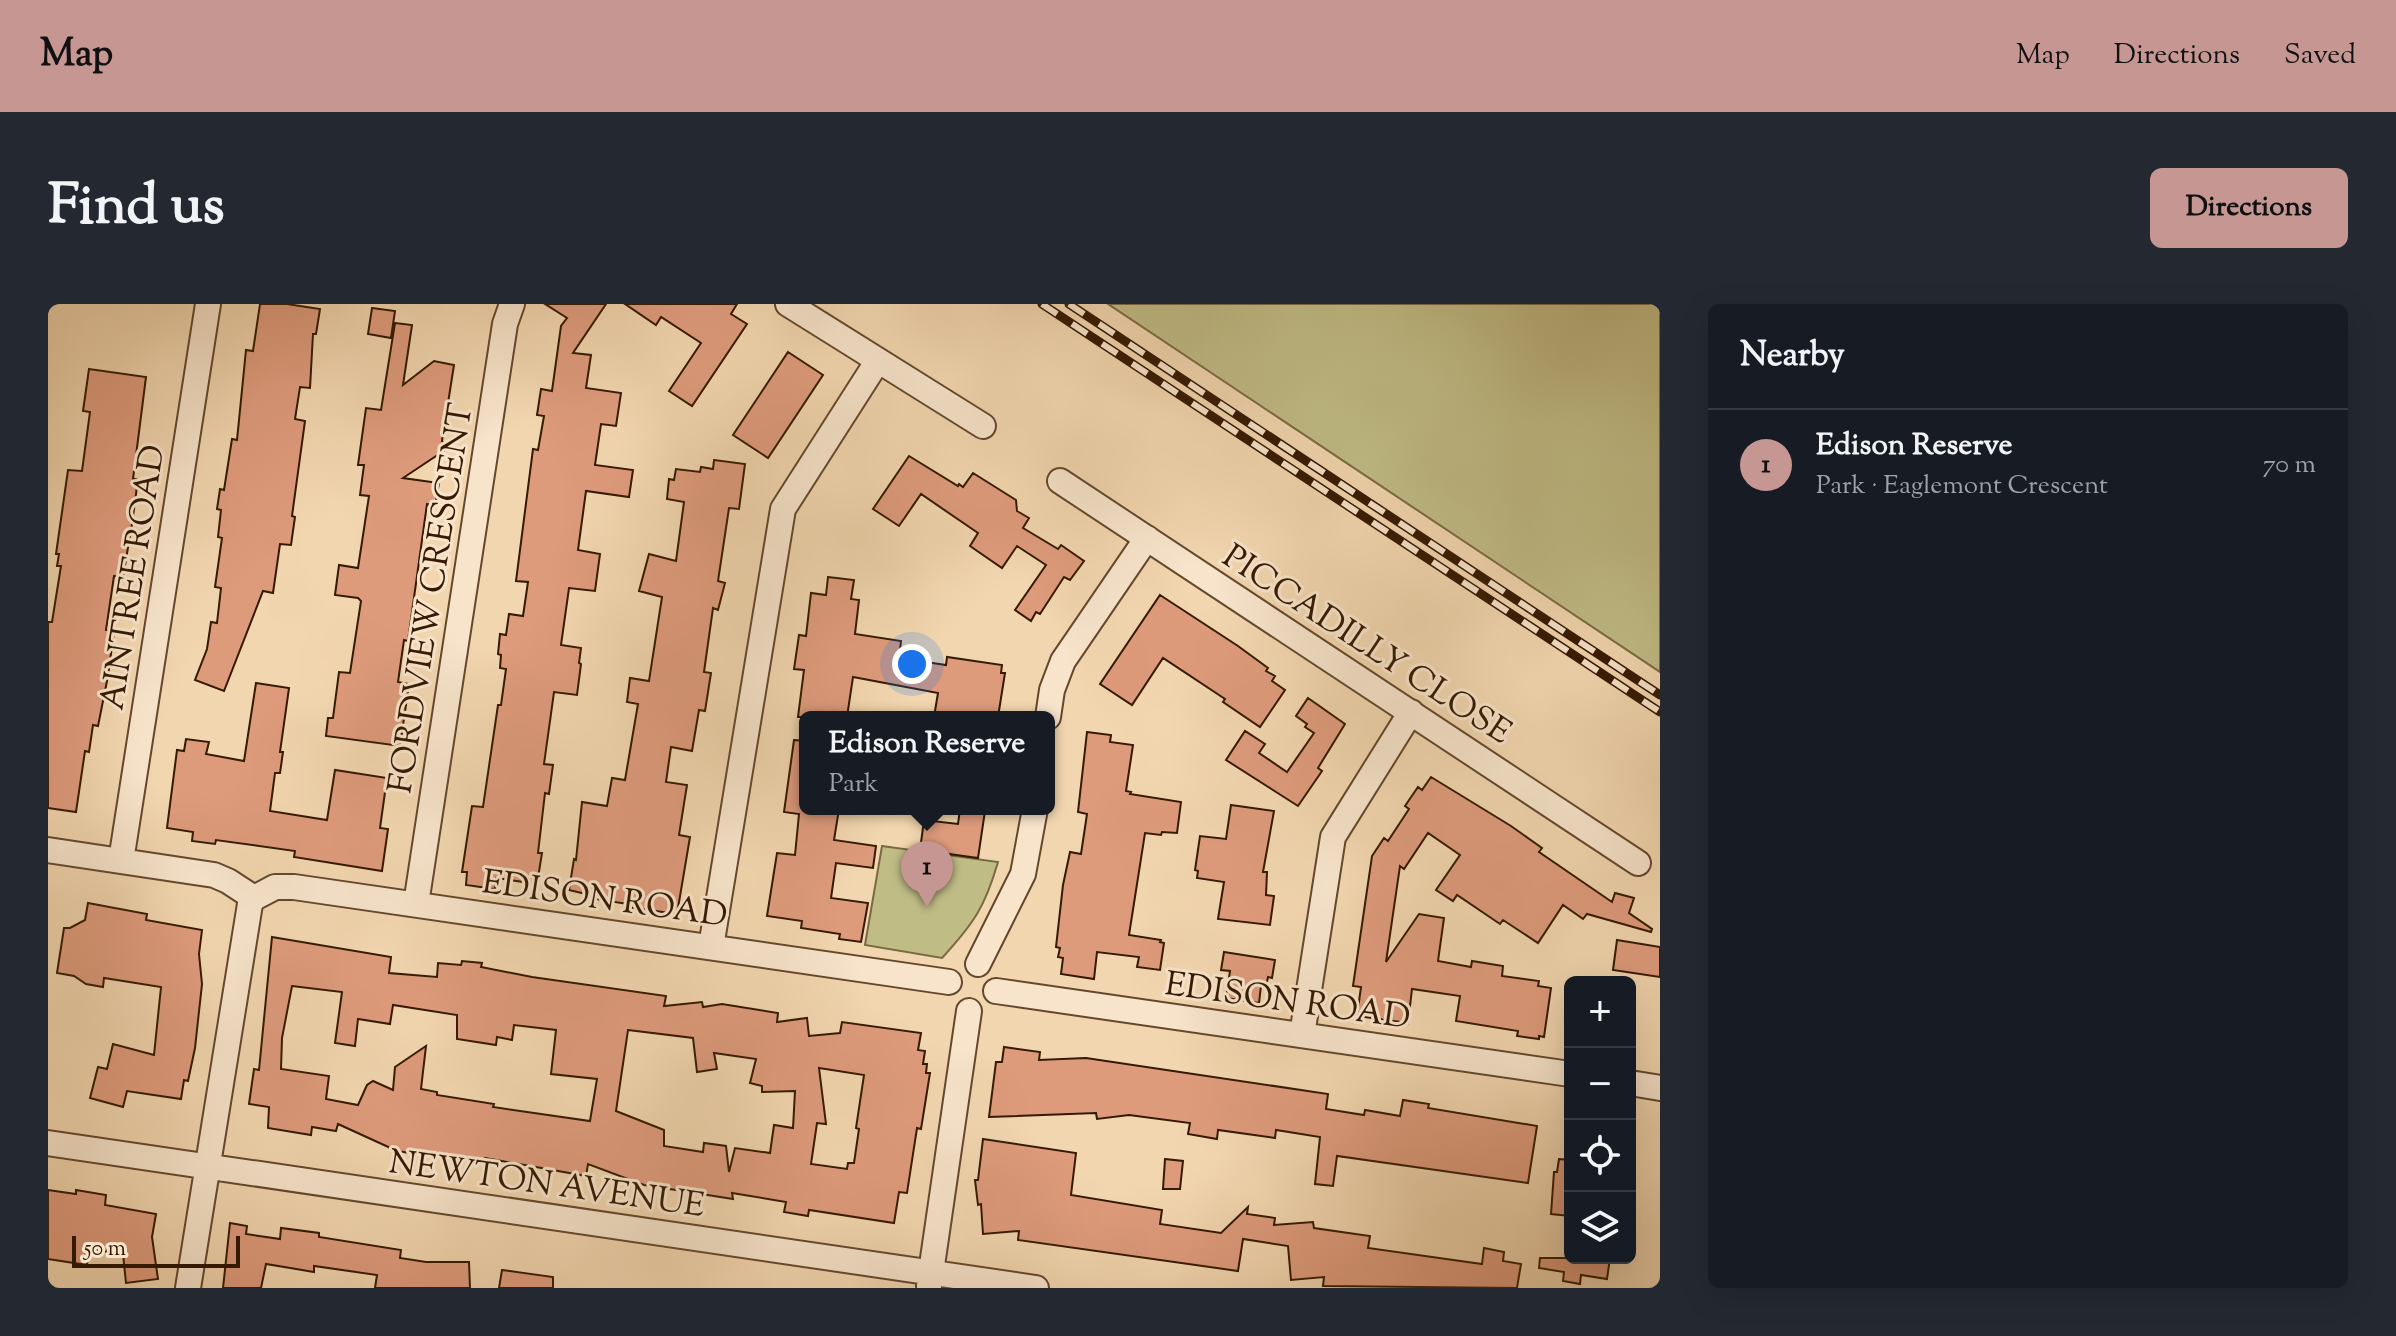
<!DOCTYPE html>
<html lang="en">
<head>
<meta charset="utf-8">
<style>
  :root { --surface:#171b24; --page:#242831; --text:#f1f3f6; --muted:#9ea1a6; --line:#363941; --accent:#c59692 }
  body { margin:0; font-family:"Sorts Mill Goudy",serif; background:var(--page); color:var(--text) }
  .controls { position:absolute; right:24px; bottom:24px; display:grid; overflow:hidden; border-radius:12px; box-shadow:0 8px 32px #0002 }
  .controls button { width:72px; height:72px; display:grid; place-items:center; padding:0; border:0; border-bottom:2px solid var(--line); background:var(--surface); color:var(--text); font:40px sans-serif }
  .scale { position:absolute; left:24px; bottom:20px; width:168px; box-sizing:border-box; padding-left:8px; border:4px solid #351900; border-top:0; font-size:22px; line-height:28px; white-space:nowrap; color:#351900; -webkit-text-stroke:6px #f7e4cb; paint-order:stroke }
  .you { position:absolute; left:864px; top:360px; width:28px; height:28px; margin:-20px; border:6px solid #fff; border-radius:50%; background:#1a73e8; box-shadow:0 0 0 12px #1a73e833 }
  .badge { display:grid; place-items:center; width:52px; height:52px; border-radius:50%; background:var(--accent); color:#111; font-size:26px; font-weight:700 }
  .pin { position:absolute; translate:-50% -66px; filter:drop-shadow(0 2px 4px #0008) }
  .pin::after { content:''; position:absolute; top:42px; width:28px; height:24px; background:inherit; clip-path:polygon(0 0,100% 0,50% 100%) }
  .popup { position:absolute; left:751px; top:407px; width:256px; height:104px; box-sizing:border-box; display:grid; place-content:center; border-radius:12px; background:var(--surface); filter:drop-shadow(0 2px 6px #0005); font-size:26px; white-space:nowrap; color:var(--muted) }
  .popup b { font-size:30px; color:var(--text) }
  .popup::after { content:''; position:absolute; left:50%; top:100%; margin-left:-16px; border:16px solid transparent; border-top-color:var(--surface) }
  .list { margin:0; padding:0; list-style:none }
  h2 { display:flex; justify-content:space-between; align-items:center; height:104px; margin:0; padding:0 32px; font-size:34px }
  h2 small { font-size:26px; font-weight:400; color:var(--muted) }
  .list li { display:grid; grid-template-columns:52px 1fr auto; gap:24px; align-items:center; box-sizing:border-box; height:112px; padding:0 32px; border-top:2px solid var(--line) }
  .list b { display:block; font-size:30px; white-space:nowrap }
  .list p { margin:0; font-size:26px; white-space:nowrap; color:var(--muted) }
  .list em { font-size:26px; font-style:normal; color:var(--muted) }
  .icon { flex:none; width:44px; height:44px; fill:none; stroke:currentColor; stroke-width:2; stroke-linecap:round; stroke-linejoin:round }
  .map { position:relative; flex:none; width:1612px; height:984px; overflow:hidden; border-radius:12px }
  header { display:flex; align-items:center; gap:48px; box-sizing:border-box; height:112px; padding:0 40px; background:var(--accent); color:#111 }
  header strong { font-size:38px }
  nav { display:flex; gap:44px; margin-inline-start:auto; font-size:28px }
  .intro { display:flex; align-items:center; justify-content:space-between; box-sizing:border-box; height:192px; padding:0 48px }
  h1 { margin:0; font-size:56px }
  .button { padding:20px 36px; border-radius:12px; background:var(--accent); color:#111; font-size:28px; font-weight:700 }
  main { display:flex; gap:48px; padding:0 48px }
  aside { flex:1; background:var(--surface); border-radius:12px; box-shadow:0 8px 32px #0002 }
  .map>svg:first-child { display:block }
  .green { fill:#c0bc86; stroke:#7a6a43; stroke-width:2 }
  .building { fill:#de9b7c; stroke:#351900; stroke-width:2; fill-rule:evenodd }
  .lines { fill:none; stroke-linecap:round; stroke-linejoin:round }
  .minor-casing { stroke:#64482c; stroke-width:28 }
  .minor { stroke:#f7e4cb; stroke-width:24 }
  .rail-casing { stroke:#351900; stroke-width:9 }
  .rail { stroke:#f7e4cb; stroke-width:6; stroke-dasharray:18; stroke-linecap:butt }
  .labels { text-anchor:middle; stroke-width:6; stroke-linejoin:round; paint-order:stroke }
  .street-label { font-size:34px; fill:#351900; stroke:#f7e4cb }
</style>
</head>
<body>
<header>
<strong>Map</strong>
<nav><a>Map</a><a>Directions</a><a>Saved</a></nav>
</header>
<div class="intro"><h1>Find us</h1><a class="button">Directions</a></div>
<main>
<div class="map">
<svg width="1612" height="984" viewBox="0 0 1612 984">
  <rect width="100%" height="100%" fill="#f2d6af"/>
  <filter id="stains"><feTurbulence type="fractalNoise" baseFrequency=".0025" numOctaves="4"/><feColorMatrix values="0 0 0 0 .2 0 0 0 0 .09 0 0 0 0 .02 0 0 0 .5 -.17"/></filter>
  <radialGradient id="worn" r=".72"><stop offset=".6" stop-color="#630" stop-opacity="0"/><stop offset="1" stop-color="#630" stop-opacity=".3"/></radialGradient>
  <!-- green -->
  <path class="green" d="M1060,0H1612V368Z
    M834,542L950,558C937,603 926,619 894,654L817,641Z"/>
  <!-- building -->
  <path class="building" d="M212,0H239L272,5L268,30H265L262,84L252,83L247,115L257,117L244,212L247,213L243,241L232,240L225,289L215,287L176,387L147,376L159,345L163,318L169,319L173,284L167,283L174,234L170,233L173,206L169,205L172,185L176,186L184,135L189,136L198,46L205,47Z
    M497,0H558L525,49L543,51L538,84L573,89L568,122L553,120L547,161L585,166L581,193L538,187L530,246L552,250L547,287L521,284L513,341L533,344L531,359L533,360L529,391L506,388L496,460L505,461L501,490L497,489L490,549H494L489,580L448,574L447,585L418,581L419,568H414L424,502L435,503L450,401H453L458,365L452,364L453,351L450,350L452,330L458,331L461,310L475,312L480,278L468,277L485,145L490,146L496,112L489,111L493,85L504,87L513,22L519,14Z
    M577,0H689L683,10L699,20L644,102L621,87L653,39L613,13L608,21Z
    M324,4L347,7L343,34L320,30Z
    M347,19L364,21L355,81L386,57L406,61L394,137L400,144L355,174L391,179L387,202L379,200L360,337L356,336L350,378L361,380L352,442L278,432L280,414H285L291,368L302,369L313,297L310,294L287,291L291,261L310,264L321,192L312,191L316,161H310L318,104L333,106Z
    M740,48L775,71L720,154L685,131Z
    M41,65L98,73L85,175H90L84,220L75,273L66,272L58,326L66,327L60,372L50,422L45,421L41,448L37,447L28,508L0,504V318H4L13,262H9L11,250H8L20,166L34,167L42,108L35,107Z
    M861,152L910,182L911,180L915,183L925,169L968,196L969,207L981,214L975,224L1010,245L1013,241L1036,257L1022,276L1016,273L992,310L988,308L983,317L967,306L998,261L969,242L954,264L922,242L930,229L873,190L851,222L825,205Z
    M666,156L697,160L691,205L681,204L670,277L677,279L670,306L665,304L656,368L663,369L657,407L651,406L644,447L623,443L618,478L639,481L631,531L642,533L629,610L579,603L580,600L541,594L542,591L521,586L526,555L528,556L534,498L559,502L564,474L577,476L590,400L579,398L582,374L601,377L614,293L591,287L601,250L628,257L636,198L619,195L621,175L626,176L628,165L652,168L653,163L665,165Z
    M780,273L806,276L803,295L811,296L807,330L853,337L851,354L898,361L899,353L954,361L953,369H957L950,413H886L890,389L805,373L799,413H750L756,366L746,365L751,331L758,332L763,289L778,291Z
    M1112,291L1190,342L1220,364L1218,367L1227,372L1224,377L1237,386L1212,423L1175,398L1177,395L1115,354L1084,401L1052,380Z
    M208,379L241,384L232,448H235L232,469H227L222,507L279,516L287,466L339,474L332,524L340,525L334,567L246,553L247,547L168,536L167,540L144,537L145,528L119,524L129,446L136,447L138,435L161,438L158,450L196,457Z
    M1260,394L1297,420L1270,464L1274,467L1250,502L1178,456L1197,427L1217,440L1211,449L1239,468L1266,429L1257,423L1259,420L1248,412Z
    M1039,428L1063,431L1062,438L1085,441L1078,487L1083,488L1082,490L1133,498L1129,529L1114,528L1113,531L1097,529L1081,631L1113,636L1112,638L1116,639L1112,666L1089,663L1091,653L1049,648L1046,675L1013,670L1015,654L1010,653L1012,644L1008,643L1015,581L1022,548L1033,550L1039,510L1030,508Z
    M746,436L757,437V505H791L786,536L828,542L825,564L788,559L783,594L820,599L813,638L791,635L792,630L753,624L754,617L719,612L729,549L747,551L751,510L736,508Z
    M1383,473L1463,522L1494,544L1491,548L1564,598L1567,589L1586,594L1581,609L1604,625L1603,628L1539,610L1535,615L1515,601L1490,639L1455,616L1452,620L1409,591L1405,597L1388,586L1412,551L1380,529L1356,565L1352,562L1338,658L1371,610L1396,614L1390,657L1423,663L1424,657L1455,662L1454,672L1491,677L1490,682L1503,684L1496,733L1491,732V735L1469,732L1470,727L1408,717L1412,692L1364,685L1360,719L1309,712L1313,683L1305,682L1324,552L1336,534L1340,537L1361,505L1357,502L1370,483L1374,486Z
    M1183,501L1226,507L1215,568H1219L1218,591L1226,592L1222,621L1170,615L1176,578L1149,574L1150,567L1147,566L1152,532L1178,535Z
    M912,505L937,507L930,554L872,546L876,516L910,520Z
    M40,599L99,610L98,616L154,626L151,650L154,680L147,744L140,777L136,776L133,795L79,787L75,803L42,794L50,763L59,765L65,740L106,751L113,683L56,674L55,683L38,680L26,672L9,669L16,624H22L37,616Z
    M224,633L343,653L341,669L389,673L390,659L413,661L414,657L434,659L433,663L484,673L618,692L616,702L654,698L655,703L674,700L730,709L729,718L759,714L761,732L792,729L794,718L873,729L870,746L877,747L875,760H879L878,769H882L878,794L873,825L869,824L859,889L851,888L846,919L761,906L760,912L736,908L738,898L684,889L685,895L596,881L540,860L538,872L437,854V857L369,847L368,850L349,847L290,820L288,827L264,823L263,831L220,824L221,803L201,800L206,765L211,766ZM244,682L294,688L287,739L307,742L310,715L342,720L345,701L409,711V735L448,741L449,733L464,736L466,721L508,726L503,770L549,775L542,817L445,803L446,800L389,791V788L373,785L378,742L347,763L345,786L325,777L319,781L310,801L278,795L281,772L233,765L234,734ZM580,726L645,734L649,768L669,765L666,749L708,755L702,779L714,782V788L747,787L745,824L726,821L722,849L687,844L681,868L678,842L656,839L655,848L616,842V826L568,807ZM771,764L816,771L808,824L811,825L806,859H800L799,865L763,860L769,819L778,820Z
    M1569,636L1612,643V673L1565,666Z
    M1176,648L1227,656L1224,674L1220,673L1218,683L1213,682L1211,699L1178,694L1182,667L1173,666Z
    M956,743L992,748L991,756L1038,754L1280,790L1278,805L1316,811L1317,806L1352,812L1355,796L1381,800L1380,804L1489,822L1480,879L1289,852L1285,882L1267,880L1272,833L1228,826L1227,834L1170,826L1169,835L1140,830L1142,819L1081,811L1049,815L1048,809L941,813L948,758H954Z
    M935,835L1028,849L1023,891L1114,906L1112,920L1173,929L1200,903L1199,910L1227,914L1226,921L1265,918L1266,924L1322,932L1320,944L1434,960L1436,944L1456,948L1455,957L1473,960L1469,984L1275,982L1276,973L1243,976L1240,942L1195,935L1190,967L970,936L971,927L935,930L933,900L930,901L927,876H930Z
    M1117,855L1135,857L1132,885H1115Z
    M1511,855L1522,856V912L1503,910L1506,868H1509Z
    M0,886L28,890V886L58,891L57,901L108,910L104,933L110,975L78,979L75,950L41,945L39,961L0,955Z
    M182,919L199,922L198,930L232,935L233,924L271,929V933L353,946L352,954L378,958H421L422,984H327L329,971L266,962V968L218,960L213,984H175Z
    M1492,954H1562L1559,975L1533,971L1532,980L1515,977L1516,968L1491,964Z
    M454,966L505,973V984H451Z"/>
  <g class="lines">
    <defs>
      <path id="minor" d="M740,0L935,122
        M1012,177L1590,559
        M1000,413L1004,386L1015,357L1099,234
        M0,546L166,571L180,577L206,594L202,600L140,984
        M73,557L160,0
        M206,594L227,583H246L901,678
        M368,600L457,20L464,0
        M663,643L735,205L829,58
        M930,660L975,570L987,505
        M948,687L1522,770
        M1254,731L1285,533L1363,408
        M1582,779L1612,784
        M0,839L988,984
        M881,982L921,707"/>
    </defs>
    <!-- minor casing -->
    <use href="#minor" class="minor-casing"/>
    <!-- minor -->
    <use href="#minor" class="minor"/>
    <defs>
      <path id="rail" d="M994,0L1612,408
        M1021,0L1612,391"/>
    </defs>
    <!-- rail casing -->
    <use href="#rail" class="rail-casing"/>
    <!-- rail -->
    <use href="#rail" class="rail"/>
  </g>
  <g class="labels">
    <!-- street labels -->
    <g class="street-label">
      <text transform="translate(83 273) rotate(-81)" y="12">AINTREE ROAD</text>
      <text transform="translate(381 294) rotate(-81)" y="12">FORDVIEW CRESCENT</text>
      <text transform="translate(1320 339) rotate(33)" y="12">PICCADILLY CLOSE</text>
      <text transform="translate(557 593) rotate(8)" y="12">EDISON ROAD</text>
      <text transform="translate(1240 695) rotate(8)" y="12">EDISON ROAD</text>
      <text transform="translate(499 878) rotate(8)" y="12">NEWTON AVENUE</text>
    </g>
  </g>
  <rect width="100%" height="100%" filter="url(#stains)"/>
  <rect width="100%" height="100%" fill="url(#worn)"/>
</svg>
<div class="controls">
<button>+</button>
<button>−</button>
<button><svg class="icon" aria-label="locate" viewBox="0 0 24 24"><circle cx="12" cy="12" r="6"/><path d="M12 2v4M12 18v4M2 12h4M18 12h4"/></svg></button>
<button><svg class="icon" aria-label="layers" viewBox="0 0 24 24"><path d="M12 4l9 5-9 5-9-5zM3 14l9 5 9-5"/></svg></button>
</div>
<div class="scale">50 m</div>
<div class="you"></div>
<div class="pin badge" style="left:879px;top:603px">1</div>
<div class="popup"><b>Edison Reserve</b>Park</div>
</div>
<aside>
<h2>Nearby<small></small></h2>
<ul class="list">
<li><span class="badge">1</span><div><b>Edison Reserve</b><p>Park · Eaglemont Crescent</p></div><em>70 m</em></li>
</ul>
</aside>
</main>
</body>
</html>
